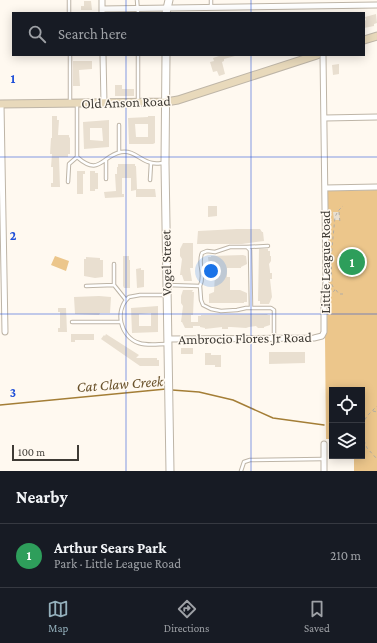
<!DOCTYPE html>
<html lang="en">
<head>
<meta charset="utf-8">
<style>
  :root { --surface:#171b24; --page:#20242c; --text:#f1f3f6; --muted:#9ea1a6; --line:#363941; --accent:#94b0bc }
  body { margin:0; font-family:"Crimson Pro",serif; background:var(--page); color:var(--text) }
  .controls { position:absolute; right:12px; bottom:12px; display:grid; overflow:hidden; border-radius:0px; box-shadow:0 2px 10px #0003 }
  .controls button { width:36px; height:36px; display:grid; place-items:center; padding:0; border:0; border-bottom:1px solid var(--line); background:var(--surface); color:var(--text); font:20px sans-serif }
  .scale { position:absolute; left:12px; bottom:10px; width:67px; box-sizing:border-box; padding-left:4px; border:2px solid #3f3b35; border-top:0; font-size:11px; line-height:14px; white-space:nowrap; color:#3f3b35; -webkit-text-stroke:3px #fff9f0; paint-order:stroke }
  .you { position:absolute; left:211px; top:271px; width:14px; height:14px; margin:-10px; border:3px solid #fff; border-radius:50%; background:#1a73e8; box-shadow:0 0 0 6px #1a73e833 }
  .badge { display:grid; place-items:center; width:26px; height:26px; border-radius:50%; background:var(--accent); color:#fff; font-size:13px; font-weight:700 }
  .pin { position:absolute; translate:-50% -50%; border:2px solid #fff; box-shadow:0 1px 4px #0006 }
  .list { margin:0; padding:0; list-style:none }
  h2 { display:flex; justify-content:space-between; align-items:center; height:52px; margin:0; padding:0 16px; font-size:17px }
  h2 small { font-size:13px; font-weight:400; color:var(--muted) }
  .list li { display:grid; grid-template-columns:26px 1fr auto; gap:12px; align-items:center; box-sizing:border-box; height:64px; padding:0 16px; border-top:1px solid var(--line) }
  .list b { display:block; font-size:15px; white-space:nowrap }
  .list p { margin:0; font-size:13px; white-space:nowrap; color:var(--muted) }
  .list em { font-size:13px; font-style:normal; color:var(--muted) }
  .icon { flex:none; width:22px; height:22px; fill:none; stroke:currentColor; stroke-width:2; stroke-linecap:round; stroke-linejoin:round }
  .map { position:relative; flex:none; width:377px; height:471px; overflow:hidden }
  .search { position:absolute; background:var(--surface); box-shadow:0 2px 10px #0003; left:12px; right:12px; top:12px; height:44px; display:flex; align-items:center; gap:10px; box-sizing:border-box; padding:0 14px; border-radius:0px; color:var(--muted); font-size:15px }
  .sheet { height:116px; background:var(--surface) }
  nav { display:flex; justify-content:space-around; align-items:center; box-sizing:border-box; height:56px; border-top:1px solid var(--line); background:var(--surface); font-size:11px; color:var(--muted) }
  nav a { display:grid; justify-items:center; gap:2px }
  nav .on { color:var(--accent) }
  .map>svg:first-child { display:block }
  .green { fill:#ecc68b }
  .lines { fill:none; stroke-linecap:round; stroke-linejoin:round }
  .stream { stroke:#a47e36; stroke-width:1.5 }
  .building { fill:#e9dfd0; fill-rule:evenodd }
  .service-casing { stroke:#beb5a7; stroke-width:4.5 }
  .minor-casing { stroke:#beb5a7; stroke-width:7 }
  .tertiary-casing { stroke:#beb5a7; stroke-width:9 }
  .secondary-casing { stroke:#beb5a7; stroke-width:9 }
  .path { stroke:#b1aca4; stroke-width:1; stroke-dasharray:3 3; stroke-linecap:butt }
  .service { stroke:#fff; stroke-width:2.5 }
  .minor { stroke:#fff; stroke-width:5 }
  .tertiary { stroke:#fff; stroke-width:7 }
  .secondary { stroke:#e8d9bb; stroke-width:7 }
  .grid { fill:none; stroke:#1d4ed8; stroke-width:1; stroke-opacity:0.55 }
  .labels { text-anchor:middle; stroke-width:3; stroke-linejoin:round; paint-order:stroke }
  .street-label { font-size:14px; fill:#3f3b35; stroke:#fff9f0 }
  .water-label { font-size:15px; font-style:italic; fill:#69512a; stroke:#fff9f0 }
  .grid-label { font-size:13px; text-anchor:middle; font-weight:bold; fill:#1d4ed8; stroke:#fff9f0; stroke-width:3; stroke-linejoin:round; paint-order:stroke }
</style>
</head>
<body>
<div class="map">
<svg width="377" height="471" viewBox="0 0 377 471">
  <rect width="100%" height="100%" fill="#fff9f0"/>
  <!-- green -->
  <path class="green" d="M377,190V471H354V456H362V390H332V439H326L325,336L327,332L328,191Z
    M55,256L69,261L66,271L51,265Z"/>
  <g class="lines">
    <!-- stream -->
    <path class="stream" d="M172,390L199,392L233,400L273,418L324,425
      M0,405L166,389"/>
  </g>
  <!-- building -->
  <path class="building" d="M84,1H91L92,10H81V6H84Z
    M376,14L377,23L374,24V26L364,28V21L366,20L365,17Z
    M222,55L235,56L224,59V61L222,62L225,74L219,76L217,71L213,72L210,62L214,61L213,58Z
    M73,61H92V69L79,70L80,86H73Z
    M339,64V74L333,75L332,65Z
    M115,85H122V89H134V96H115Z
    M52,116H57V120H59L58,135H69V138L70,137V154H68V157H59L60,187H51V183H53V167H51L52,154H50L51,138H52Z
    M148,116H155V143L153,144H129L128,118L148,117ZM135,124H148V137H136Z
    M109,120V147L84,149L83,122ZM90,128H102L103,141L90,140Z
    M118,164H135V166H136L137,189H155L156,197H136V190L131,191V178H122V194H124V197L105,198L104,192L116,191L115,174H117V167H118Z
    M77,171H85V174H83V194H77Z
    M90,171H95V173H98V189H95V191H90Z
    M208,206H217V216L208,217Z
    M333,212H339L340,220H334Z
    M237,229H260L262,232H263L264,241L242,244H197L198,231Z
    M183,243H193V268H190L192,281H184L182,275H180L182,259L180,256V249Z
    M259,249H268V251H270V256H271V261L269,264L270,271V273H272V279H270L272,297L269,304H260V301H258Z
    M243,255L246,256L247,264L241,267V268H227V277H230V290H240L247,293V302H244V303H209V294L214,292L215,274H218V268L209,266L208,257H211V256Z
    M123,256H129V260H130V288H124L123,286Z
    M86,257L100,258V260H103V277L95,278L84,276V259H86Z
    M141,268V270H144V287L137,288L136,269Z
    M183,290H193L192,292H194L193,315H191V322H198V316H201V315L267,314L268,315H270V325L264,327V328H258L256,326L249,327L246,328L231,327H228V329H222V327L205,329V328L200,327V326H193V328H185L182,322H181L183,306L181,303V296Z
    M99,296L111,297L110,313H100L99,315L75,314L74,297Z
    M158,306V332L132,333L131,308ZM151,313V326H139V314Z
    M58,308H66L67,332H58V328H60V312H58Z
    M71,334H94V340H75V342H71Z
    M106,334L139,355L136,358H157V360H159V366H140L101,339L104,335L105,336Z
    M181,348H193V354H181Z
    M269,352H305V363L269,364Z
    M205,353H211V355H221V367H215V365H205Z"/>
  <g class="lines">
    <defs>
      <path id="service" d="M69,0V13
        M137,0L138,13
        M211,0V7
        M70,55V103
        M138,55V102
        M77,104V157C100,177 101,156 121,152C135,150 140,161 152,163C156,164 161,163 165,163
        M119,125V152
        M106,179V160
        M150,180L151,163
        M68,182L69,164L77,157
        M247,247L268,246
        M114,264V285L126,300
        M167,285L200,286L201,300L203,305L211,309L221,311L237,310L246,308H271L274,310V338
        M86,286L114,285
        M200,286C206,273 197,265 202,253L207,251L215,252L230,247H247L250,250L251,307
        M166,295H140L129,297C114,310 120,337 139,343C148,346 158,344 167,344
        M72,322H121
        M241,471L244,462L250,460L323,459"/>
      <path id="minor" d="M102,0V13
        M102,9L377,5
        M103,55L104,103
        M1,104L5,332
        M325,118L377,117
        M325,188L377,187
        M168,339L314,338L322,336L324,332V300L326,282L323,55
        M324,444V471"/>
      <path id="tertiary" d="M166,13L169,0
        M166,55L165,163L170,471"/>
      <path id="secondary" d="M364,40L377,36
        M0,104L166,102L178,100L317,55"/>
    </defs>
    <!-- service casing -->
    <use href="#service" class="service-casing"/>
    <!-- minor casing -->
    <use href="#minor" class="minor-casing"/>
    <!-- tertiary casing -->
    <use href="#tertiary" class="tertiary-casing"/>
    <!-- secondary casing -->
    <use href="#secondary" class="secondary-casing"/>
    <!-- path -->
    <path class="path" d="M339,212L340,223
      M336,290L339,294H344
      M329,296L335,290L332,285L331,258L335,217L338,211L343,206
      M373,411L377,412
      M362,425L367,416L377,406
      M362,435L367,448L377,459"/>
    <!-- service -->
    <use href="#service" class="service"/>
    <!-- minor -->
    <use href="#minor" class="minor"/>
    <!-- tertiary -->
    <use href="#tertiary" class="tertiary"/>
    <!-- secondary -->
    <use href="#secondary" class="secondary"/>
  </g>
  <!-- grid -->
  <path class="grid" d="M126,0V13M251,0V13M126,55V471M251,55V471M0,157H377M0,314H377"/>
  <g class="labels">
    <!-- street labels -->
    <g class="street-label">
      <text transform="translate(126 102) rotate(-2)" y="5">Old Anson Road</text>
      <text transform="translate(325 262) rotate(-90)" y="5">Little League Road</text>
      <text transform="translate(166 263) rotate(-91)" y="5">Vogel Street</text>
      <text transform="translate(245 338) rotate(-1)" y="5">Ambrocio Flores Jr Road</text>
    </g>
    <!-- water labels -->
    <g class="water-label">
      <text transform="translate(120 384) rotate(-4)" y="5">Cat Claw Creek</text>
    </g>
  </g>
  <g class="grid-label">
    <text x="13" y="83">1</text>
    <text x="13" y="240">2</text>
    <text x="13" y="397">3</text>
  </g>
</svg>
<div class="controls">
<button><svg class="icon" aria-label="locate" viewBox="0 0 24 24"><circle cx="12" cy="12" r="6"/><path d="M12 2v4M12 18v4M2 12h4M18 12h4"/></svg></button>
<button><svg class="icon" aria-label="layers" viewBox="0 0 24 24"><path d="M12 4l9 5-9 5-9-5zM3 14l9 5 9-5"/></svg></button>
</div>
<div class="scale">100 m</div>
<div class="you"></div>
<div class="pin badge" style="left:352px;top:262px;background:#2e9e5b">1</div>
<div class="search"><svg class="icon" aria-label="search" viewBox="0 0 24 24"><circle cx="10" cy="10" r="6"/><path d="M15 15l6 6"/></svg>Search here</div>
</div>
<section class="sheet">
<h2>Nearby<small></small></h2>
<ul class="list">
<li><span class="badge" style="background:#2e9e5b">1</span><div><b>Arthur Sears Park</b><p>Park · Little League Road</p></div><em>210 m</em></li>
</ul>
</section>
<nav>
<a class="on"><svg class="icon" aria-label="map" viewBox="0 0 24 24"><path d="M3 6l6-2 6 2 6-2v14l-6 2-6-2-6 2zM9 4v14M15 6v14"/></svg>Map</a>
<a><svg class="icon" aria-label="directions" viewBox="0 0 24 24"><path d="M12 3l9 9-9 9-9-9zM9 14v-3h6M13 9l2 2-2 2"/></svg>Directions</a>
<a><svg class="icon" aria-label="saved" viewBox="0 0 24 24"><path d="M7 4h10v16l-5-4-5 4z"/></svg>Saved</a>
</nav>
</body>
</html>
